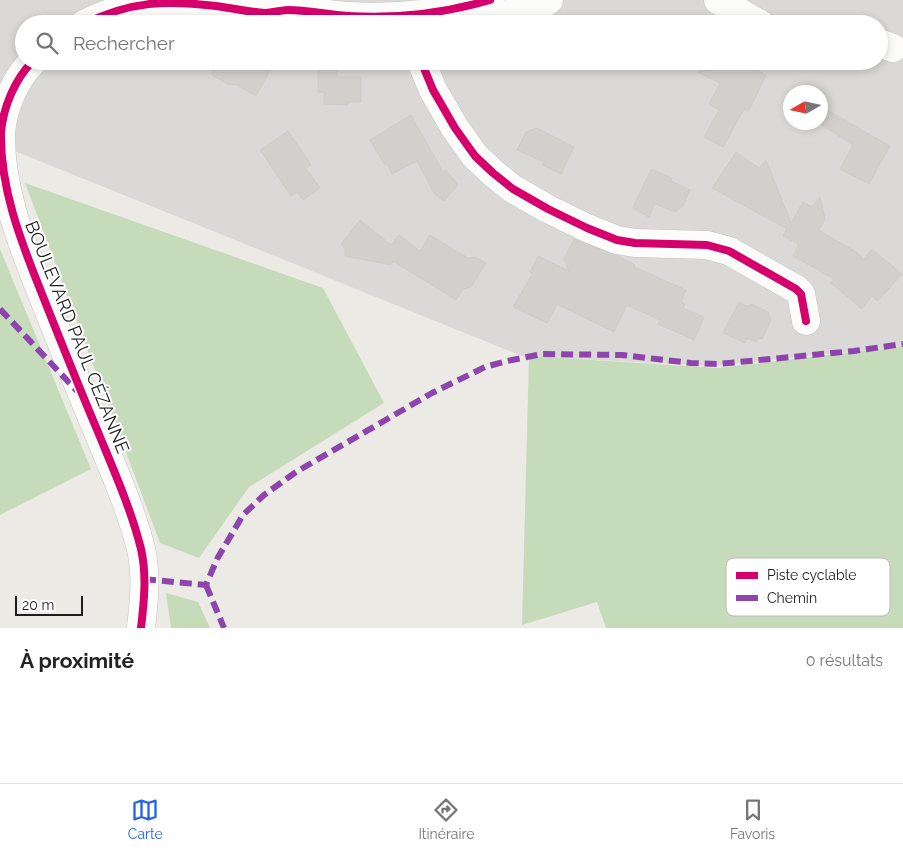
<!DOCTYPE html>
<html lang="fr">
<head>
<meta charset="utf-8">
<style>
  :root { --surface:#fff; --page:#f2f2f2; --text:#222; --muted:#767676; --line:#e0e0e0; --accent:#2563eb }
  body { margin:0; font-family:Raleway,sans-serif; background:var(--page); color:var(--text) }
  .compass { position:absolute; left:783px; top:85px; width:45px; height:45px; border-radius:50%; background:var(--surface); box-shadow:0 2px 8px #0003; rotate:261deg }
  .scale { position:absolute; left:15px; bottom:12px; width:68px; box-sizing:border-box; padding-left:5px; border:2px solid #1d1d1d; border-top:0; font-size:14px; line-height:18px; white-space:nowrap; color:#1d1d1d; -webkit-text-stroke:4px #fff; paint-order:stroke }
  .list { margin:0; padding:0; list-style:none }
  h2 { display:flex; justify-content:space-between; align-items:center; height:65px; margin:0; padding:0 20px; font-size:21px }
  h2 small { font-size:16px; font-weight:400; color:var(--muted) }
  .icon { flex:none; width:28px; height:28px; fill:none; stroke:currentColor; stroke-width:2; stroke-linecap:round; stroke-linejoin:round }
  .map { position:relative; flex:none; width:903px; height:628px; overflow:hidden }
  .search { position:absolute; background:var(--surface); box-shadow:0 2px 8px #0003; left:15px; right:15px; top:15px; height:55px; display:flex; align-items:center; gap:12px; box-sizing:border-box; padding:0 18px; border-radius:28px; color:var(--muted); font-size:19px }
  .sheet { height:155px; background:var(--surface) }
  nav { display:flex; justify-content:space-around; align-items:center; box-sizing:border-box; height:70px; border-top:1px solid var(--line); background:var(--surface); font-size:14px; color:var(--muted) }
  nav a { display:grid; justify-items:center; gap:2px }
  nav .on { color:var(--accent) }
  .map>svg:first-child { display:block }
  .residential { fill:#dbd9d7; fill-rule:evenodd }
  .forest { fill:#c5dbba }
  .building { fill:#d2d0cc; stroke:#cfcbc7 }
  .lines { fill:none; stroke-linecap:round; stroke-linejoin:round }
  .minor-casing { stroke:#c4c4c1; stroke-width:29 }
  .minor { stroke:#fcfcfb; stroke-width:28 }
  .quiet { stroke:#8e44ad; stroke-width:6; stroke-dasharray:12 6; stroke-linecap:butt }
  .cycleway-casing { stroke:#fff; stroke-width:11 }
  .cycleway { stroke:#d6006c; stroke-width:8 }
  .labels { text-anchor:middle; stroke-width:4; stroke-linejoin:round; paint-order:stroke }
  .street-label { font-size:18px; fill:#1d1d1d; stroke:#fff }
  .key { fill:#fff; stroke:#bbb; stroke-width:1 }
  .key-label { font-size:14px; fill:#1d1d1d }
</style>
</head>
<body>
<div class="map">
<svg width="903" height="628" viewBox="0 0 903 628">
  <rect width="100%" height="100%" fill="#eceae5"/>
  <!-- residential -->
  <path class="residential" d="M0,0H903V346L713,366L522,356L0,145ZM24,24H879V61H24ZM790,92H820V122H790Z"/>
  <!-- forest -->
  <path class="forest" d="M25,183L323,288L384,403L249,487L199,558L160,543Z
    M0,249L91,469L0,515Z
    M903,346V628H606L597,602L522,625L529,356L718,368Z
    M166,593L198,602L210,628H171Z"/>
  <!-- building -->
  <path class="building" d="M214,61H275L256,96L237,85L228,84L212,75Z
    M740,61L766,75L749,111L744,109L723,147L704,137L719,110L709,104L720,83L697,72Z
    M318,69H337V77H361V102H348V105L324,104V92H318Z
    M827,110L890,146L869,184L840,169L853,145L819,123Z
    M411,115L443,172L446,170L458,185L444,201L434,193L417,161L392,174L387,163L384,164L370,140Z
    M537,128L574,147L561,174L542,165L544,162L517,150L526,132Z
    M288,131L311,165L306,168L320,188L303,200L297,192L291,196L260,150Z
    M736,152L759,168L766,160L791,223L803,202L812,207L820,197L825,219L819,230L856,252L864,259L872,249L902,274L878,301L872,296L862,309L831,283L834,279L793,256L799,244L783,236L787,229L712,188Z
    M651,169L672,178L671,181L690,190L683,206L675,212L655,204L649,217L633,208Z
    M360,220L391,245L399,235L420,251L430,235L468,258L475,257L486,263L471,287L463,289L456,300L393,261L391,265L345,256V248L341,244Z
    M574,239L620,257L635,265L634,267L686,290L681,302L685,304L683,308L704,317L694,340L658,324L660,320L627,305L614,332L557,304L547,323L513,307L533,273L530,272L538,256L569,271L564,259Z
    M739,302L747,306L751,304L768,312L771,320L762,339L758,338L756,342L747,338L745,343L723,333Z"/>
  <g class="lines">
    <defs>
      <path id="minor" d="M718,0L760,24
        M84,24C131,1 165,0 216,6C232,8 249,12 265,13C273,13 280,10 288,10C308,10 328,15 348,16C396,19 445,13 490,0
        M473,24L545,3L549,0
        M879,43L893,48
        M33,61C15,79 3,107 1,133C0,187 20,239 40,289C59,337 78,385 98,432C114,471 131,509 141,549C147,575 144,602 141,628
        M421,61L433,90L455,128L475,156L493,173L513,189L548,209L587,228L617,240L635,243L707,245L729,251L796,289L801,294L806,321"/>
    </defs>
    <!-- minor casing -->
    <use href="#minor" class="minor-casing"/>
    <!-- minor -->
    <use href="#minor" class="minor"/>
    <!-- quiet -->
    <path class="quiet" d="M0,309L77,391
      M144,579L206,585L217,559L243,515L264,495L296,472L432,393L485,367L507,361L542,354L622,355L691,363L718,364L854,351L903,344
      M206,585L224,628"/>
    <defs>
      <path id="cycleway" d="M84,24C131,1 165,0 216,6C232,8 249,12 265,13C273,13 280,10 288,10C308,10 328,15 348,16C396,19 445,13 490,0
        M33,61C15,79 3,107 1,133C0,187 20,239 40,289C59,337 78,385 98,432C114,471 131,509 141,549C147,575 144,602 141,628
        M421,61L433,90L455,128L475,156L493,173L513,189L548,209L587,228L617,240L635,243L707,245L729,251L796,289L801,294L806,321"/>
    </defs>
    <!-- cycleway casing -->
    <use href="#cycleway" class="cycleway-casing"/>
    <!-- cycleway -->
    <use href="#cycleway" class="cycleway"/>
  </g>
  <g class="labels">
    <!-- street labels -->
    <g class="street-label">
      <text transform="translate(77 337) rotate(68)" y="6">BOULEVARD PAUL CÉZANNE</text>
    </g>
  </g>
  <!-- legend -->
  <rect x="726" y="558" width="164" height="58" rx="8" class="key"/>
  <rect x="736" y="572" width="22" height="7" fill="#d6006c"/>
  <rect x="736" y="595" width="22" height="6" fill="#8e44ad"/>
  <g class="key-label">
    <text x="767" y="580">Piste cyclable</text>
    <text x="767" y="603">Chemin</text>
  </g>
</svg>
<svg class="compass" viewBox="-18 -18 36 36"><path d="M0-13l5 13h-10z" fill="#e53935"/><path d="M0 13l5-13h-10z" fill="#767676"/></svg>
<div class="scale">20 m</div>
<div class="search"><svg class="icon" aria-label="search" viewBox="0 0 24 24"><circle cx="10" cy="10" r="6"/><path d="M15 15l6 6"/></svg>Rechercher</div>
</div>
<section class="sheet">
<h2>À proximité<small>0 résultats</small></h2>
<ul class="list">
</ul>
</section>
<nav>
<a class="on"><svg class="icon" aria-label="map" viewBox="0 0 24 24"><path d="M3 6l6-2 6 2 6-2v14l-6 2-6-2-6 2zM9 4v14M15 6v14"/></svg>Carte</a>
<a><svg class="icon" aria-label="directions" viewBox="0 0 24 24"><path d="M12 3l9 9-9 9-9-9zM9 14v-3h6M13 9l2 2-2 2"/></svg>Itinéraire</a>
<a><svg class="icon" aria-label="saved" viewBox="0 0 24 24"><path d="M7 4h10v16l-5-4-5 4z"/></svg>Favoris</a>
</nav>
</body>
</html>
